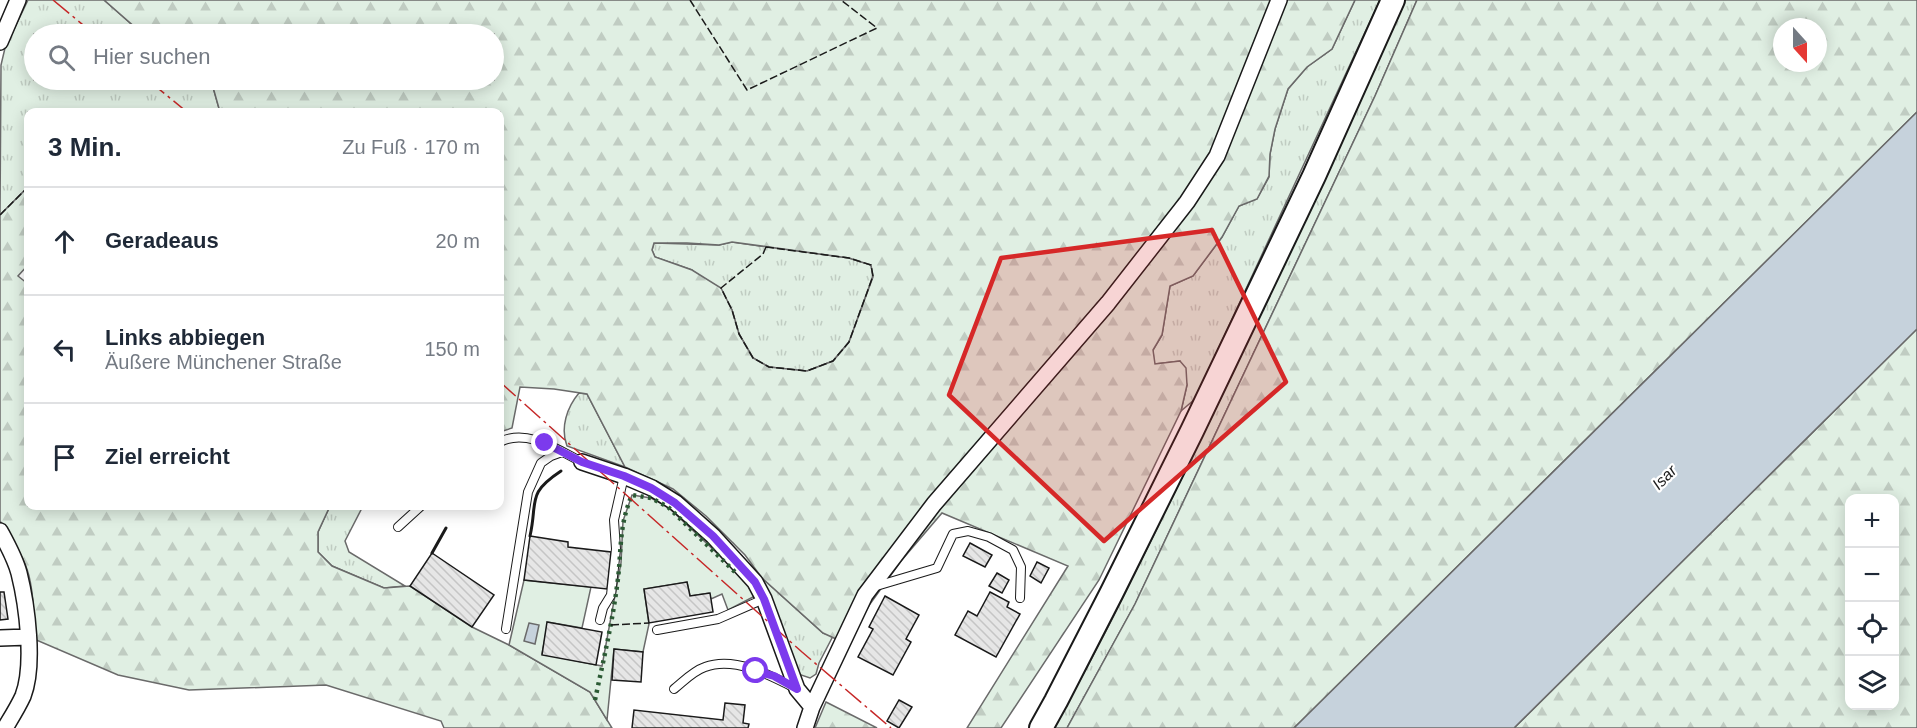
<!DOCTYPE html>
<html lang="de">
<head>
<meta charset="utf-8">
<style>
  :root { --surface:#fff; --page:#f6f6f7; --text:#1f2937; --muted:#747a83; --line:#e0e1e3 }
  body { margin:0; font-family:Helvetica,sans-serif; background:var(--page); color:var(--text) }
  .controls { position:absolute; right:18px; bottom:18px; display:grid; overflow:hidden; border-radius:12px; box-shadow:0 3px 15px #0003 }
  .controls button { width:54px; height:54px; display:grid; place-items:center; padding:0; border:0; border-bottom:2px solid var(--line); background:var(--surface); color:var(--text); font:30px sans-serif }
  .compass { position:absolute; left:1773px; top:18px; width:54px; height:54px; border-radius:50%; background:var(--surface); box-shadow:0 3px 15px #0003; rotate:159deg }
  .stop { position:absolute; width:18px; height:18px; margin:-14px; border:4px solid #7c3aed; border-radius:50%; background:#fff }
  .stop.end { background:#7c3aed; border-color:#fff; box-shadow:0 2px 6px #0008 }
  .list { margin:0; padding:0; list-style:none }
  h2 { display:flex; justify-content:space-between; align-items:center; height:78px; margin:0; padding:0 24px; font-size:26px }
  h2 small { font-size:20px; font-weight:400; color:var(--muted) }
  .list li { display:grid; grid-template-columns:39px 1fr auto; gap:18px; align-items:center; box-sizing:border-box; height:108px; padding:0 24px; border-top:2px solid var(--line) }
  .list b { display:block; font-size:22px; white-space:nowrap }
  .list p { margin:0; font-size:20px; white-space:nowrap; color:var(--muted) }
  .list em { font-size:20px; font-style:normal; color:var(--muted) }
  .icon { flex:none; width:33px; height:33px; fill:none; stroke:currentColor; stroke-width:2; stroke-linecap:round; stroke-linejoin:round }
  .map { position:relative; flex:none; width:1917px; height:728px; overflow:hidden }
  .search { position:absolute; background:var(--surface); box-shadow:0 3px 15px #0003; left:24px; top:24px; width:480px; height:66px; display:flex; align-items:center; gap:15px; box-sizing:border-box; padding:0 21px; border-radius:33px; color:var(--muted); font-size:22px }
  .panel { position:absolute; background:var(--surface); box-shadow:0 3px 15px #0003; left:24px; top:108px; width:480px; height:402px; border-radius:12px }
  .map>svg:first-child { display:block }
  .grass { fill:url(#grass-tufts); stroke:#6a6a6a; stroke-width:1.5 }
  .forest { fill:url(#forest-firs); stroke:#6a6a6a; stroke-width:1.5; fill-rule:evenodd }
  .garden { fill:#e0efe3; stroke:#6a6a6a; stroke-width:1.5 }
  .water { fill:#c6d2dc; stroke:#6a6a6a; stroke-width:1.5 }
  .building { fill:url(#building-back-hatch); stroke:#1a1a1a; stroke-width:1.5 }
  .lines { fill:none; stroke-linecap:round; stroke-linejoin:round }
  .lane-casing { stroke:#1a1a1a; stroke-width:10 }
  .street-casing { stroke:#1a1a1a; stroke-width:18 }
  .primary-casing { stroke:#1a1a1a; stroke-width:26 }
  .lane { stroke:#fff; stroke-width:8 }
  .street { stroke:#fff; stroke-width:15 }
  .primary { stroke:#fff; stroke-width:22 }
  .hedge { stroke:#2b5a34; stroke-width:4.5; stroke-dasharray:3 4.5; stroke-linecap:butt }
  .fence { stroke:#1a1a1a; stroke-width:1.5; stroke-dasharray:8 3; stroke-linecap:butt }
  .wall { stroke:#1a1a1a; stroke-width:3 }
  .power { stroke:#c62828; stroke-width:1.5; stroke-dasharray:21 4.5 3 4.5; stroke-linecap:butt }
  .route { stroke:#7c3aed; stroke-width:8 }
  .marked { fill:#d62828; fill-opacity:0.2; stroke:#d62828; stroke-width:4.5; stroke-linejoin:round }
  .labels { text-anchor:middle; stroke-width:4.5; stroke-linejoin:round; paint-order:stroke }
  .water-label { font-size:16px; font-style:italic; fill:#1a1a1a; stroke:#fff }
</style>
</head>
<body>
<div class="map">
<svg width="1917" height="728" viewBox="0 0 1917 728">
  <defs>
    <pattern id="grass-tufts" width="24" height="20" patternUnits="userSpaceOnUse" patternTransform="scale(1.5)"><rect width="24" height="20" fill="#e0efe3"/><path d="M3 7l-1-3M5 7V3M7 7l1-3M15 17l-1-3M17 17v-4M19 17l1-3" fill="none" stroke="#c0ccc2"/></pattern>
    <pattern id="forest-firs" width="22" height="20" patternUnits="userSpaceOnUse" patternTransform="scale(1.5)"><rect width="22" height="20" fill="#e0efe3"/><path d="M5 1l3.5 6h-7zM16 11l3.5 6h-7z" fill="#c0ccc2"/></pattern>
    <pattern id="building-back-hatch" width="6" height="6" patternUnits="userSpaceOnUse" patternTransform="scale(1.5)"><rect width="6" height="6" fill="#e6e6e6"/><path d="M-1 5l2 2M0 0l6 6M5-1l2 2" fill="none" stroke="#c5c5c5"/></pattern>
  </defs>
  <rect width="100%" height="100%" fill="#fff"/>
  <!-- grass -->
  <path class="grass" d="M28,0H104L136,28L157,34H34V80H211L220,112H28V187L0,215L1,65L5,48Z
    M1355,0H1380L1195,399L1181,411L1187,385L1180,361L1154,364L1153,350L1162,335L1170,286L1193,276L1222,237L1239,206L1257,199L1269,177L1270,154L1275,129L1288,89L1307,67L1332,49Z
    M1404,0H1417L1375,96L1135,604L1067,728H1053C1094,658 1130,584 1166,510C1250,342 1326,171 1404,0Z
    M732,242L849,258L871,265L873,276L849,342L833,361L807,371L769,367L753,358L739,334L732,310L692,270L655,257L652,250L654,243L719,245Z
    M579,393L587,394L625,467L567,446C560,428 567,407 579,393Z
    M330,506H363L345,541L349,552L405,586L384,588L332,566L318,552V532Z
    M762,578L823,633L833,636L819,663L816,674L810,678L798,674L795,668Z"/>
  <!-- forest -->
  <path class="forest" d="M104,0H1355L1332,49L1307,67L1288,89L1275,129L1270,154L1269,176L1257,199L1239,206L1222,237L1193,276L1170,286L1162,335L1153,350L1155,364L1180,361L1186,368L1187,385L1181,411L1099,580L1001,728H967L1068,566L942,513L901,561L870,604L847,644L823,633L762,578L745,555L706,516L673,489L625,467L587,394L554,389L520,387L512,428L500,432V112H220L211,80H494V34H157L136,28ZM732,242L849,258L871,265L873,277L849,342L833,361L807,371L769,367L753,358L739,334L732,310L721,288L692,270L655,257L652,250L654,243H687L719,245Z
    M1417,0H1917V112L1294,728H1067L1135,604L1375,96ZM1782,27H1818V63H1782Z
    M28,187V265L18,276L28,284V506H330L318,532V552L332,566L384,588L410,586L472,627L509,645L590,692L612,728H444L441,721L326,685L189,690L118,675L34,639C34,618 34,597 29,576C24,556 11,538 0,521V215Z
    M1917,329V728H1514ZM1850,498H1894V706H1850Z
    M826,702L877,728H815Z"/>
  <!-- garden -->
  <path class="garden" d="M632,495L651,498L668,507L753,587L755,596L728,610L722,594L711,599L709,593L690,596L687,582L644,589L649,624L643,652L614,649L607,720L590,692L509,645L524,580L591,587L582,628L548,622L542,654L602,666L621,563L623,521Z"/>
  <!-- water -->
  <path class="water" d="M1917,112V329L1514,728H1294Z
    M529,623L539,625L535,644L524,641Z"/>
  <!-- building -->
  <path class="building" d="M530,536L568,542V547L611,552L607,589L524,580Z
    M970,543L992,555L985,567L963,556Z
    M432,553L494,595L472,627L410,586Z
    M1037,562L1049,568L1041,583L1030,576Z
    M997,573L1009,580L1002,593L989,586Z
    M687,582L690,596L710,593L713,612L649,623L644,589Z
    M0,592H4L8,619L0,620Z
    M990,592L1009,602L1007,607L1020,614L996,657L955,635L968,611L977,616Z
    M885,596L919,615L906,639L911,642L893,675L858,657L873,629L869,627Z
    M547,622L602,632L596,665L542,655Z
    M614,649L643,652L641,682L612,680Z
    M899,700L912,707L899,728L887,721Z
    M725,703L745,705L743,723L749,724L748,728H632L634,710L723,720Z"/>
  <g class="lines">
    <defs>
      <path id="lane" d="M500,442C527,428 558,450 582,462
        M398,527L421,506
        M873,587L937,568L953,534L968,531L989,537L1013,550L1021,567L1020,598
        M600,620L603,608L611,595L616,549L614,520L624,476
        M506,629L528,492L541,463L551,456L562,452
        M657,630L718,619L764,599
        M674,689C684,681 693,671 705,667C734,656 770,675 795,688"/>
      <path id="street" d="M0,42L18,0
        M582,462L624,476L652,488L676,503L713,536L755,582L764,599L797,689L812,707
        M0,531C7,544 15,558 19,573C27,605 35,665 23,696C18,707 11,718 5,728
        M0,638L28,637
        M805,728L812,707L865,595L934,504L1108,303L1187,202L1217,156L1279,0"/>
      <path id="primary" d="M1041,728L1056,701L1112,592L1192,431L1314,176L1393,0"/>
    </defs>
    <!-- lane casing -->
    <use href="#lane" class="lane-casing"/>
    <!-- street casing -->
    <use href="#street" class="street-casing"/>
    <!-- primary casing -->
    <use href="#primary" class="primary-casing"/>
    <!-- lane -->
    <use href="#lane" class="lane"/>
    <!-- street -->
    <use href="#street" class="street"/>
    <!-- primary -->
    <use href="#primary" class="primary"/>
    <!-- hedge -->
    <path class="hedge" d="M595,700C603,662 612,624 617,586C622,552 618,527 632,495L651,498L668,507L738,575"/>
    <!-- fence -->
    <path class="fence" d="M690,0L747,90L877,28L841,0
      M0,215L28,187
      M766,247L849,258L871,265L873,276L849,342L833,361L807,371L769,367L753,358L739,334L732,310L721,288L763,254Z
      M611,625L649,623"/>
    <!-- wall -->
    <path class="wall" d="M530,536C538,501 526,494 561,471
      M432,553L446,528"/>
    <!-- power -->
    <path class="power" d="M53,0L94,34
      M148,80L187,112
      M500,382L802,652L891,728"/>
  </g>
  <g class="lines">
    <!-- route -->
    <path class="route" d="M545,443L582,462L624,476L651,488L675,503L713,536L755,582L764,599L797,689L774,676L756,671"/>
  </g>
  <!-- marked area -->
  <path class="marked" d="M1212,230L1286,382L1104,541L949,395L1001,258Z"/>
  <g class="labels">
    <!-- water labels -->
    <g class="water-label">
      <text transform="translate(1664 477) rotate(-45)" y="6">Isar</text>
    </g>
  </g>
</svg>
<div class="controls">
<button>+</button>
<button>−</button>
<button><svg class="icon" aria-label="locate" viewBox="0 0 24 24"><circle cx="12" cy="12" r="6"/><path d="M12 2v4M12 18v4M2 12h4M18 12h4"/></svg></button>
<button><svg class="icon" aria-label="layers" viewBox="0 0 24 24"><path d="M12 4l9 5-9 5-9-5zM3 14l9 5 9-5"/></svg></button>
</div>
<svg class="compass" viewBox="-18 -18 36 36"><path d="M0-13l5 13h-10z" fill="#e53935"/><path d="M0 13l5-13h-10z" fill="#747a83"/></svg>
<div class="stop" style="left:756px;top:671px"></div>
<div class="stop end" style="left:545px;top:443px"></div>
<div class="search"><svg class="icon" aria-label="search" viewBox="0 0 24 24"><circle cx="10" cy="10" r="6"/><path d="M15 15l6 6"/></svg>Hier suchen</div>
<section class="panel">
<h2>3 Min.<small>Zu Fuß · 170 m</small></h2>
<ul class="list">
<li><svg class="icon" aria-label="ahead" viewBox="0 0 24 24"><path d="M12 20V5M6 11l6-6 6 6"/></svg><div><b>Geradeaus</b></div><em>20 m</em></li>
<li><svg class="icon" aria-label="left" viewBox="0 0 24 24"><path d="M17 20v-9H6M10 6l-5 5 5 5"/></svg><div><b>Links abbiegen</b><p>Äußere Münchener Straße</p></div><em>150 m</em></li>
<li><svg class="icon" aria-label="arrive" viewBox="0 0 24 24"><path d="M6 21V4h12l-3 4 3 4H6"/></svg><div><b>Ziel erreicht</b></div></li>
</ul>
</section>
</div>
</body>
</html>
